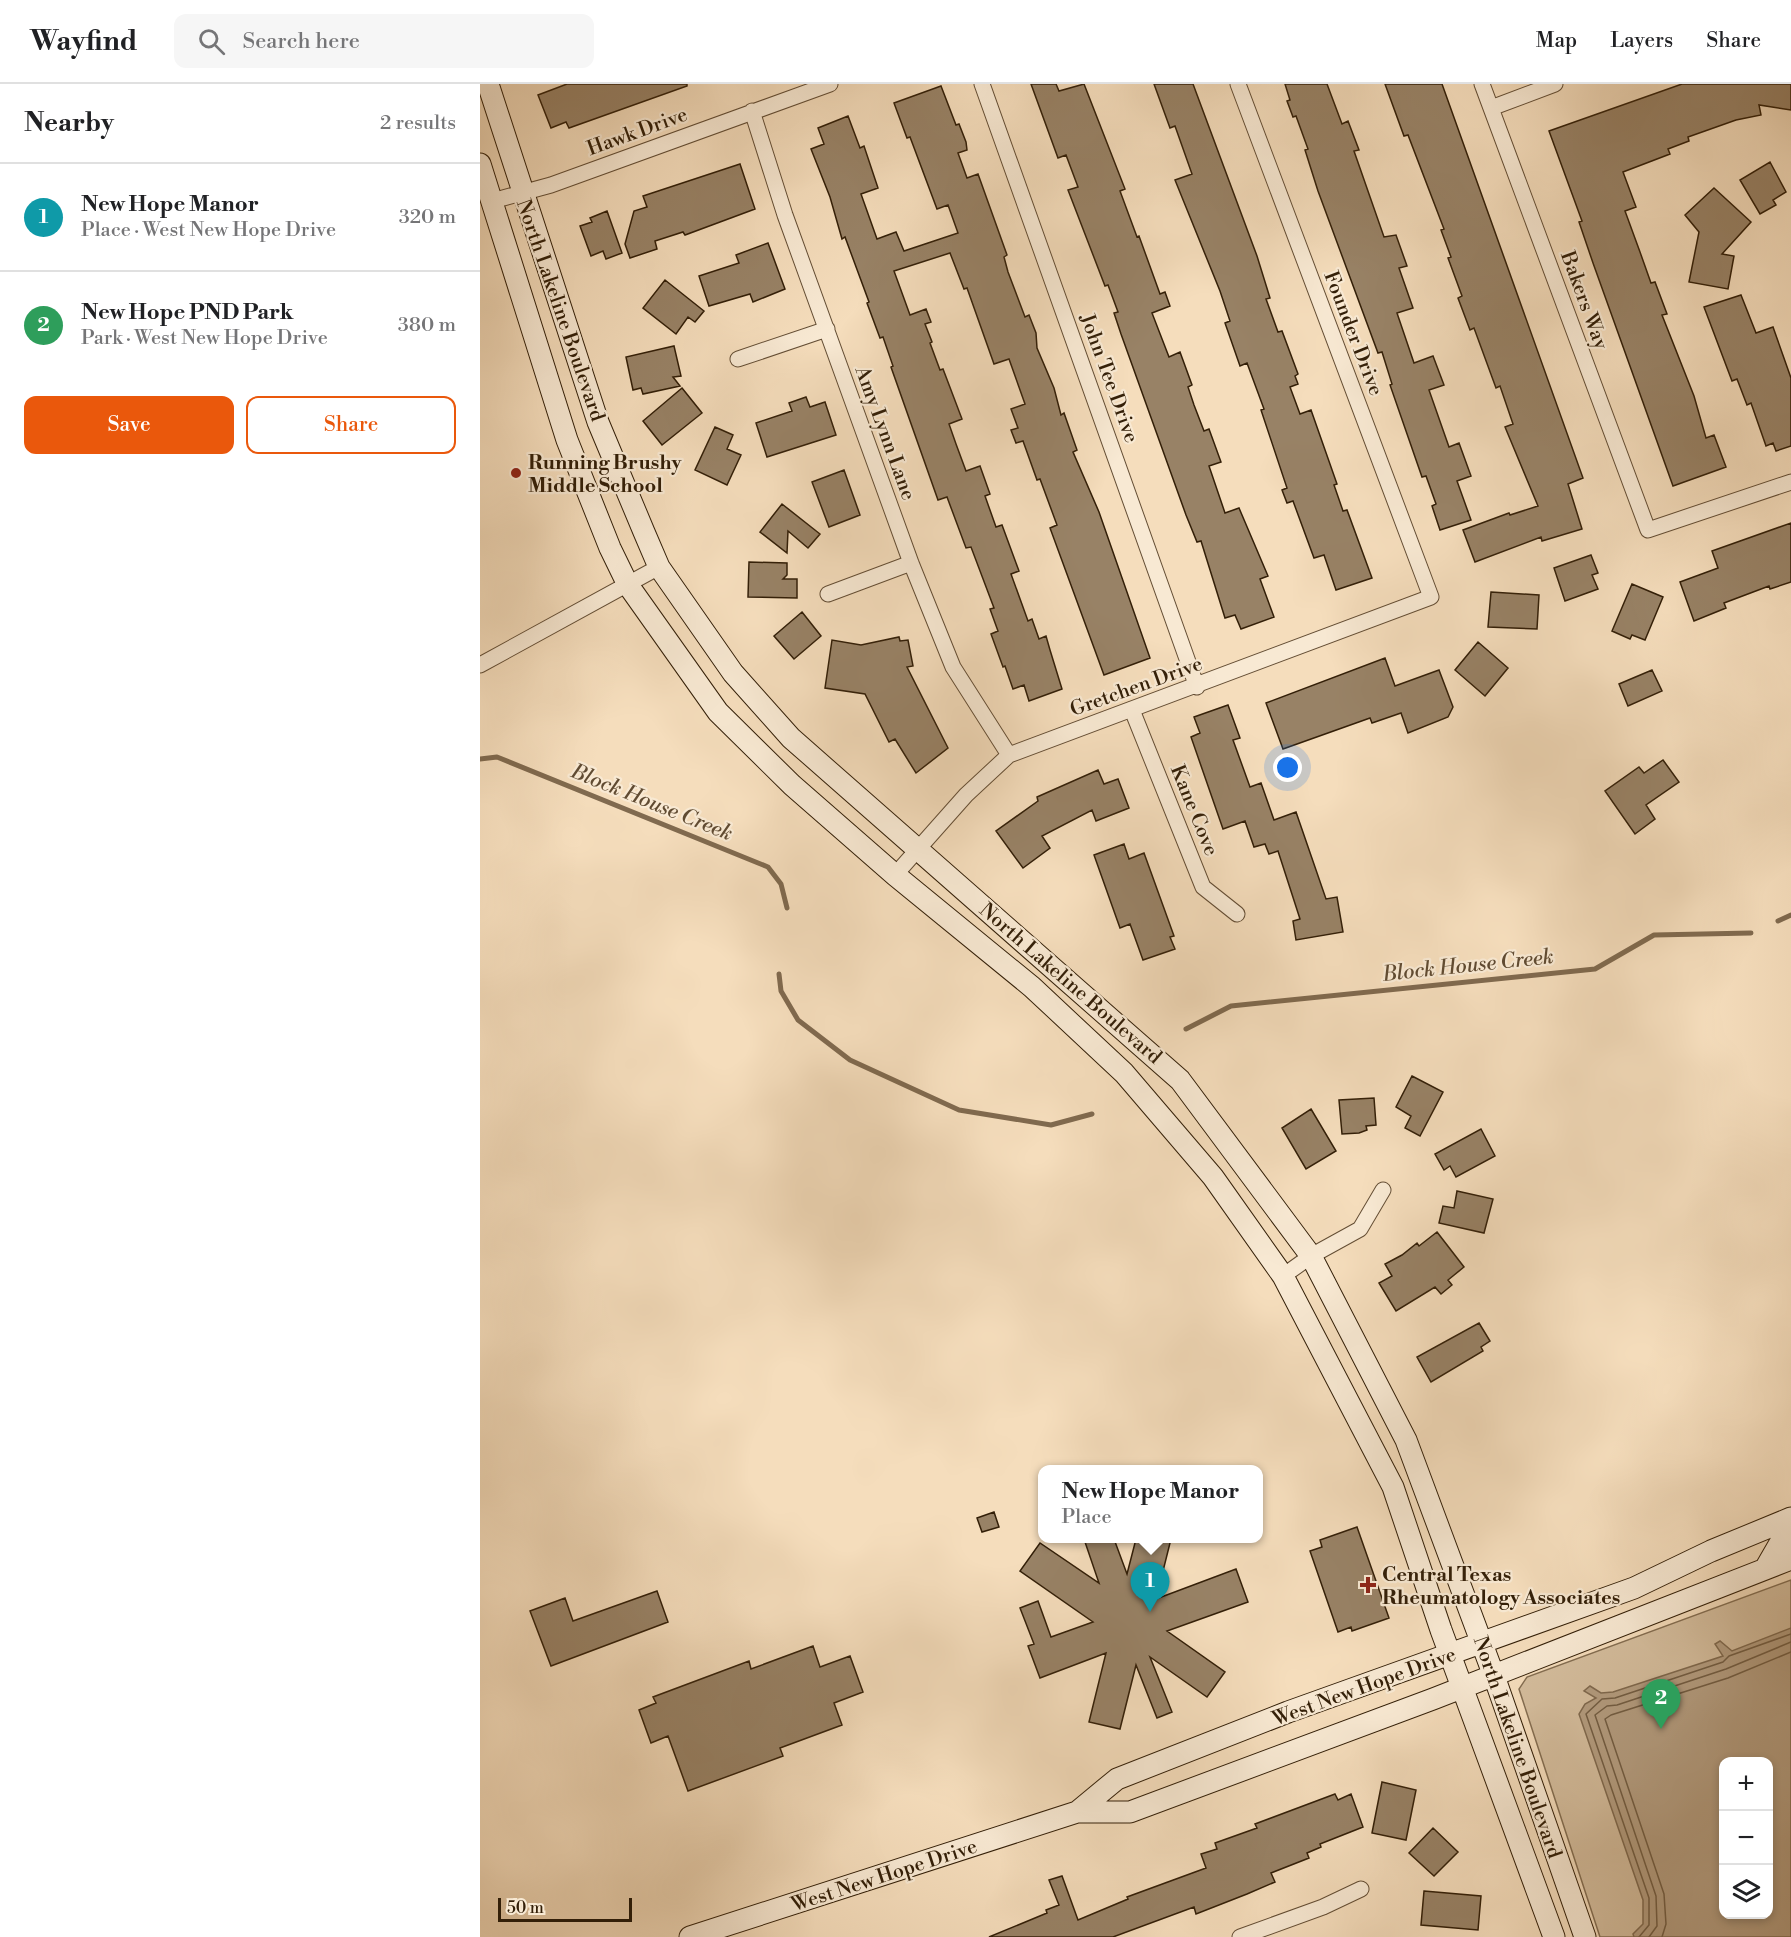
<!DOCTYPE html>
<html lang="en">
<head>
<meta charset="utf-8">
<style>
  :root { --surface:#fff; --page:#f6f6f6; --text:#202124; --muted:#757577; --line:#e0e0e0; --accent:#ea580c }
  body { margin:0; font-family:"Libre Bodoni",serif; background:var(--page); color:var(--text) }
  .controls { position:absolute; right:18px; bottom:18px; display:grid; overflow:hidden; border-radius:12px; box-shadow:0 3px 9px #0003 }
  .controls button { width:54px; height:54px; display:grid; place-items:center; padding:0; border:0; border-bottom:2px solid var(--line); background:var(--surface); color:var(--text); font:30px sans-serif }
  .scale { position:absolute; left:18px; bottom:15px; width:134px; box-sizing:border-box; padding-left:6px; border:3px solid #331f08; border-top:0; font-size:16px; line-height:21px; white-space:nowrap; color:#331f08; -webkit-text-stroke:4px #f8e9d3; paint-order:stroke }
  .you { position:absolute; left:808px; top:684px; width:21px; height:21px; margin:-15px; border:4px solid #fff; border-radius:50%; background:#1a73e8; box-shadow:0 0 0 9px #1a73e833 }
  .badge { display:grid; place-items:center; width:39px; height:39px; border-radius:50%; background:var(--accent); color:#fff; font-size:20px; font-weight:700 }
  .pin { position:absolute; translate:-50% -50px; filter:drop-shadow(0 2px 3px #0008) }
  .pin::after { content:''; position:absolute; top:32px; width:21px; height:18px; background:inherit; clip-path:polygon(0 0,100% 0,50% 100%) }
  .popup { position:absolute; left:558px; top:1381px; width:225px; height:78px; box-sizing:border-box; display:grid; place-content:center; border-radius:12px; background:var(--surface); filter:drop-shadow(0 2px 4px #0005); font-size:20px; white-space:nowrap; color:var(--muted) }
  .popup b { font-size:22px; color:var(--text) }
  .popup::after { content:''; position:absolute; left:50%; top:100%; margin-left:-12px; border:12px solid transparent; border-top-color:var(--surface) }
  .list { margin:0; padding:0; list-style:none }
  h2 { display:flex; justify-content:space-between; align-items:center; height:78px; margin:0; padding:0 24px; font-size:26px }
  h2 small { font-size:20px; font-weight:400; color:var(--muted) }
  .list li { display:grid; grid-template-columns:39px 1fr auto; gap:18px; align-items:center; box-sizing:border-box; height:108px; padding:0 24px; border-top:2px solid var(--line) }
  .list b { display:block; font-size:22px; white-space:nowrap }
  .list p { margin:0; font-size:20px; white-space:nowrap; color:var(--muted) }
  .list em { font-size:20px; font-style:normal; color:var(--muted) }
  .actions { display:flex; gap:12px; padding:18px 24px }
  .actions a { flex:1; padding:14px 0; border:2px solid var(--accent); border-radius:12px; text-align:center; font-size:21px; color:var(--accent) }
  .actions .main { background:var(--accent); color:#fff }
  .icon { flex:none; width:33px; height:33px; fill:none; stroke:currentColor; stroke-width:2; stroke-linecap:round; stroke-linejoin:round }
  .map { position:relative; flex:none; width:1311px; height:1853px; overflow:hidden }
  header { display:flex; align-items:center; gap:36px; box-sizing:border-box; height:84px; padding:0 30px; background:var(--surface); border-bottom:2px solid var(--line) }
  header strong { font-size:28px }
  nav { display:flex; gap:33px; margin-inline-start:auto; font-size:21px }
  .search { width:420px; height:54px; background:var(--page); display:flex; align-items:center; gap:15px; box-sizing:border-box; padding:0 21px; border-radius:12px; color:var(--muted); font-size:22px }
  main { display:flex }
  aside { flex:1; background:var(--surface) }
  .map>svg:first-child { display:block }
  .green { fill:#d4bd9d; stroke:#846e52; stroke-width:1.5; fill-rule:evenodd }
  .water { fill:#b39c7f; stroke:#806a4f; stroke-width:1.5; fill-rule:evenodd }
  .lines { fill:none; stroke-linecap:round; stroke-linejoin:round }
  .shore { stroke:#735e44; stroke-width:1.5 }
  .stream { stroke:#806a4f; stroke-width:5 }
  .building { fill:#988266; stroke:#331f08; stroke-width:1.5 }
  .minor-casing { stroke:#644e35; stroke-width:17 }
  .secondary-casing { stroke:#331f08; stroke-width:23 }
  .minor { stroke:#f8e9d3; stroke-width:15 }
  .secondary { stroke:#f8e9d3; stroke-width:21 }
  .poi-dot { fill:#8f2418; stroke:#f8e9d3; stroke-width:2 }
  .labels { text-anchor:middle; stroke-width:4.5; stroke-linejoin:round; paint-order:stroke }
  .street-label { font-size:20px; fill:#331f08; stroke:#f8e9d3 }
  .poi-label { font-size:20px; font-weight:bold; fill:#331f08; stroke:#f8e9d3; text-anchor:start }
  .water-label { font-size:21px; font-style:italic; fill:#604b32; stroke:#f8e9d3 }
</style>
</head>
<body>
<header>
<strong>Wayfind</strong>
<div class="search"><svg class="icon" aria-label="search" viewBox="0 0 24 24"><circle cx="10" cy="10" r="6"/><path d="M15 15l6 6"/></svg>Search here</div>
<nav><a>Map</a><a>Layers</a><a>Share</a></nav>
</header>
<main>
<aside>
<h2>Nearby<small>2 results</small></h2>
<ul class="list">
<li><span class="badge" style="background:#0f9aa8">1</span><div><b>New Hope Manor</b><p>Place · West New Hope Drive</p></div><em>320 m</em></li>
<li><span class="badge" style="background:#2e9e5b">2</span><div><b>New Hope PND Park</b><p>Park · West New Hope Drive</p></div><em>380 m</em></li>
</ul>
<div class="actions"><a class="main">Save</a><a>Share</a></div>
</aside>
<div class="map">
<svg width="1311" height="1853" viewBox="0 0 1311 1853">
  <rect width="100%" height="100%" fill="#f5ddbc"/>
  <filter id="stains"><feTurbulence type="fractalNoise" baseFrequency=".00333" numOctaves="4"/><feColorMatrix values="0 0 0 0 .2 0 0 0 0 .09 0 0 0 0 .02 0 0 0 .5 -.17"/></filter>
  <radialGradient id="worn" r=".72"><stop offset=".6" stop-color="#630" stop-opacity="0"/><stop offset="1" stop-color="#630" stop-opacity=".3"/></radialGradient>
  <!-- green -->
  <path class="green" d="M1311,1496V1853H1120L1039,1605L1047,1593ZM1244,1678H1288V1830H1244Z"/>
  <!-- water -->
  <path class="water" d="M1311,1544V1853H1154L1153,1850L1163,1840V1816L1099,1630L1105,1620L1116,1614L1104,1607L1110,1602L1121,1609L1133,1608L1243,1572L1235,1560L1240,1557L1252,1567ZM1244,1678H1288V1830H1244Z"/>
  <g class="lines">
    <!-- shore -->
    <path class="shore" d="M1159,1853L1169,1841V1814L1106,1630L1122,1615L1135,1614L1243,1578L1249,1572L1311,1550
      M1169,1853L1177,1842L1176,1812L1115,1631L1127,1622L1137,1621L1246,1585L1311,1558
      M1182,1853L1186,1840L1184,1810L1125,1635L1131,1631L1248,1594L1311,1568"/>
    <!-- stream -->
    <path class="stream" d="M0,675L17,673L288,783L301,800L307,824
      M1298,837L1311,831
      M299,890L301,907L318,936L370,976L479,1026L571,1041L612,1030
      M706,945L751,922L1115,885L1174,851L1271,849"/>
  </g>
  <!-- building -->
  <path class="building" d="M87,0H207V2L89,44L86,38L71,44L58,11Z
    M551,0H576L579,7L604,0L645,105L640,107L657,153L659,152L680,210L685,208L690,222L672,229L689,273L700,268L712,301L708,303L714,321L724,347L729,345L741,378L729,382L745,429L759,424L788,492L780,495L794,533L761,545L755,531L745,534L721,457L717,458L706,431L641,250L634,229L638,228L628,201L625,202L588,106L598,103L586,71L578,74Z
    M674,0H713L777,172L790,214L786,215L798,248L802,247L818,290L815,292L818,300L810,303L820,330L831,326L857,400L854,401L863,427L867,426L892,494L856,506L844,471L834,474L813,417L807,419L802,406L807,404L781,326L784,325L767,279L760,282L745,239L750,237L740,207L695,96L712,90L695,42L690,44Z
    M805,0H847L862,40L868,37L879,66L874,67L904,153L916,151L927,182L919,184L933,224L917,229L934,279L953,272L964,301L949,306L969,363L979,359L991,392L977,397L991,436L960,446L952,422L956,420L946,392L942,393L910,301L912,300L902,268L898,269L838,107L825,66L828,65L816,32L813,33L807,17L810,16Z
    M905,0H962L1103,394L1088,400L1102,445L1062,457L1061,453L995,478L983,446L1029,429L1030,431L1058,422L1025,343L1033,340L1020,302L1016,304L994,244L990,246L978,214L982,212L968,174L971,173L961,146L964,145L928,51L924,52Z
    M1202,0H1311V26L1279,21L1281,31L1256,36L1208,53L1209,57L1188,65L1190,70L1143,88L1156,123L1145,127L1160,168L1171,199L1175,198L1187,230L1182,231L1214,312L1226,354L1234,351L1246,383L1193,402L1113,179L1099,138L1102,137L1069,47Z
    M461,2L476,41L479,40L486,58L487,66L478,69L487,94L498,90L527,171L524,173L528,188L545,233L549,231L556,249L557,264L574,304L581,331L584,329L597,366L593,368L619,428L670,574L624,591L570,444L577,441L560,395L557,396L543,357L536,359L531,346L538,344L531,325L545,320L529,275L514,280L487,204L484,205L470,169L414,187L430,231L446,225L451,238L445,240L452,258L450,259L460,286L463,285L482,335L469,340L476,360L486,387L500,382L510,410L505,412L516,443L522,441L539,487L531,490L548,537L552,535L559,555L566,552L570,566L582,605L549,617L544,601L533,605L525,582L523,583L511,550L518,547L510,525L514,524L491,463L486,464L467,413L458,416L411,283L413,282L403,253L400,254L387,219L389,218L365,153L362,155L350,113L331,65L344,60L338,44L368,32L380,64L384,62L398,104L381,110L397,155L416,148L424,167L478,149L468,121L457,125L430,53L427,54L414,19Z
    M1290,78L1306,108L1293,116L1296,121L1280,130L1260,96Z
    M260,80L275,125L205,151L203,148L175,157L177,165L150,174L145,160L154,127L167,123L163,112Z
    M1234,104L1271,138L1242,170L1254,172L1248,205L1209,198L1219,148L1205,131Z
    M127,127L142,169L126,175L123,167L111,172L100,142L112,138L110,134Z
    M288,159L305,205L273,218L270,210L229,222L219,192L259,179L256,171Z
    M185,196L224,227L215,238L208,233L196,250L163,224Z
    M1261,211L1276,249L1293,243L1311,294V362L1296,367L1293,359L1286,362L1271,319L1267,321L1257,295L1252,297L1224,223Z
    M194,262L201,292L193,293L200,302L163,310L161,304L153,306L146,273Z
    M202,304L222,329L182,361L163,337Z
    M326,313L330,323L345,318L356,351L287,373L276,339L312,327L309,319Z
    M235,343L253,351L247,365L261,371L247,401L215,386Z
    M364,386L380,431L349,443L332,398Z
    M302,420L340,450L328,464L308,447L307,469L280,448Z
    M1311,439V498L1290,505L1289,502L1244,519L1246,524L1214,537L1200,498L1238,484L1232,467Z
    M1111,471L1118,489L1112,491L1118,505L1085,517L1074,484Z
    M269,478L307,479V491L303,495H317V514L268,513Z
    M1152,500L1183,513L1165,556L1152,551L1150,555L1132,547Z
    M1011,508L1059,511L1057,545L1008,543Z
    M322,528L341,552L314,575L294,552Z
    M419,553L420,557L428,556L433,582L427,583L468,664L436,689L415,655L409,658L385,610L345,604L352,556L381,561Z
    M998,558L1028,584L1005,612L975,586Z
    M905,574L915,602L959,586L973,623L968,633L928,649L921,629L892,639L890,634L803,665L786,619Z
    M1172,586L1182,607L1148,622L1139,600Z
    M748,621L760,654L753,656L770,703L781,699L794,736L816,728L846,815L857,813L863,848L816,856L813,837L820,835L798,767L789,770L785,760L774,763L765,737L743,745L711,653L720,649L714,633Z
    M1183,676L1199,698L1166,721L1175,735L1155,750L1125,707L1159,683L1164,689Z
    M618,686L624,700L638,695L649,724L616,737L612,726L562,752L570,764L543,784L516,747L558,717L557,713Z
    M644,760L649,775L664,769L694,852L690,853L695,865L663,876L650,840L640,844L614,771Z
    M932,992L963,1008L940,1052L925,1044L931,1032L916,1023Z
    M894,1014L896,1041L886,1042L887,1046L879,1049L862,1050L859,1016Z
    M831,1025L856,1067L826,1085L802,1044Z
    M1001,1045L1015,1072L976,1093L970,1082L964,1086L955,1070Z
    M977,1107L1013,1115L1004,1149L959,1139L963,1122L974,1124Z
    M957,1148L984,1183L968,1196L972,1201L961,1210L955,1203L916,1227L899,1199L912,1192L905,1180L922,1171L937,1159L939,1162Z
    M999,1239L1010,1257L1001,1263L1003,1267L951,1298L937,1273Z
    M514,1428L519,1443L502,1448L497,1434Z
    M877,1443L909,1534L872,1547L871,1543L858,1548L830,1467L842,1463L840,1456Z
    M604,1455H634L647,1490L656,1455H691L676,1515L756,1485L768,1518L687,1547L745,1588L727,1613L670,1573L692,1628L677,1634L656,1581L640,1645L609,1638L626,1569L560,1594L548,1562L554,1560L540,1524L558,1517L571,1553L613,1538L540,1487L560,1459L619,1499Z
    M177,1507L188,1538L71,1582L50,1527L85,1514L93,1537Z
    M333,1562L340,1583L370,1572L383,1608L354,1619L362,1641L300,1664L303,1672L208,1707L188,1652L171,1659L159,1626L176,1619L173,1613L269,1577L271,1585Z
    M902,1698L936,1706L926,1756L892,1749Z
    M855,1710L858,1716L871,1710L883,1743L840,1760L841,1763L827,1769L829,1774L791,1789L795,1798L767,1810L716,1830L714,1823L633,1853H509L567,1829L566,1826L579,1821L569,1796L582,1792L598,1836L648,1815L647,1813L726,1784L721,1770L737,1765L735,1759L777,1744L775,1740Z
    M953,1744L978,1768L954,1792L929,1769Z
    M944,1807L1001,1812L998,1846L941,1841Z"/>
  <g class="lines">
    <defs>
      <path id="minor" d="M502,0L717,603
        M1002,0L1168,446L1311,398
        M1011,24L1075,0
        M272,27L305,131L431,479L473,583L529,671
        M12,117L71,101L350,0
        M258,275L347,245
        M348,510L431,479
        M0,581L179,483
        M652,626L723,803L757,830
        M415,791L486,711L529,671L951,513L758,0
        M803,1192L831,1172L880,1145L903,1106
        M760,1853L843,1823L881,1805"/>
      <path id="secondary" d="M8,0L118,338L164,448L179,483L253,589L311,654L700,996L831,1172L926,1356L1014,1592L1105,1853
        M0,80L87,356L130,464L148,501L238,628L312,701L415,791L552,903L644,989L733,1093L803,1192L913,1403L961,1546L1074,1853
        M1285,1485L1300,1459L1311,1455
        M597,1728L637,1695L808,1628L1154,1504L1231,1467L1311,1434
        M210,1853L597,1728H650L953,1615L1311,1475"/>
    </defs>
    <!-- minor casing -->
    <use href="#minor" class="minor-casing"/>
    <!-- secondary casing -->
    <use href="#secondary" class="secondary-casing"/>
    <!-- minor -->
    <use href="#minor" class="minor"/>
    <!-- secondary -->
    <use href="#secondary" class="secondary"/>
  </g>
  <!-- markers -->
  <g class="poi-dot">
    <circle cx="36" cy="389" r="6"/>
    <path d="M885 1492h6v6h6v6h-6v6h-6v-6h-6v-6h6z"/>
  </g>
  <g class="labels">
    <!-- street labels -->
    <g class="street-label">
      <text transform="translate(157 47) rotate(-20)" y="7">Hawk Drive</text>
      <text transform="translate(1105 216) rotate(70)" y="7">Bakers Way</text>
      <text transform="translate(81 226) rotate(71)" y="7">North Lakeline Boulevard</text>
      <text transform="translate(874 249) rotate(69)" y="7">Founder Drive</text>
      <text transform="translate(630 294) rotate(70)" y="7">John Tee Drive</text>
      <text transform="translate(406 349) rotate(70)" y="7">Amy Lynn Lane</text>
      <text transform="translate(656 602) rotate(-20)" y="7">Gretchen Drive</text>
      <text transform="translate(715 726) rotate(68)" y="7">Kane Cove</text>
      <text transform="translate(591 899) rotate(41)" y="7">North Lakeline Boulevard</text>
      <text transform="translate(884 1602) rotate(-20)" y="7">West New Hope Drive</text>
      <text transform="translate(1038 1663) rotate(71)" y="7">North Lakeline Boulevard</text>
      <text transform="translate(404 1791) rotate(-18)" y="7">West New Hope Drive</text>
    </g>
    <!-- poi labels -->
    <g class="poi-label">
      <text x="48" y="385">Running Brushy<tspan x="48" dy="23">Middle School</tspan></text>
      <text x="902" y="1497">Central Texas<tspan x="902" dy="23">Rheumatology Associates</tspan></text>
    </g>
    <!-- water labels -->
    <g class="water-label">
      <text transform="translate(172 718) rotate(22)" y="7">Block House Creek</text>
      <text transform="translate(988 881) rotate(-6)" y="7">Block House Creek</text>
    </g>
  </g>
  <rect width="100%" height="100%" filter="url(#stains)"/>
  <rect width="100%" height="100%" fill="url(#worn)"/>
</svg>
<div class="controls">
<button>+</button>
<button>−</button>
<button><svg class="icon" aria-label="layers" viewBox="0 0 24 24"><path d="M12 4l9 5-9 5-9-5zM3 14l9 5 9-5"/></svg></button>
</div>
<div class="scale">50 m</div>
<div class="you"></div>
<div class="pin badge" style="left:670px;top:1528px;background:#0f9aa8">1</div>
<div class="popup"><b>New Hope Manor</b>Place</div>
<div class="pin badge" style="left:1181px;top:1645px;background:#2e9e5b">2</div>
</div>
</main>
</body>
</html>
